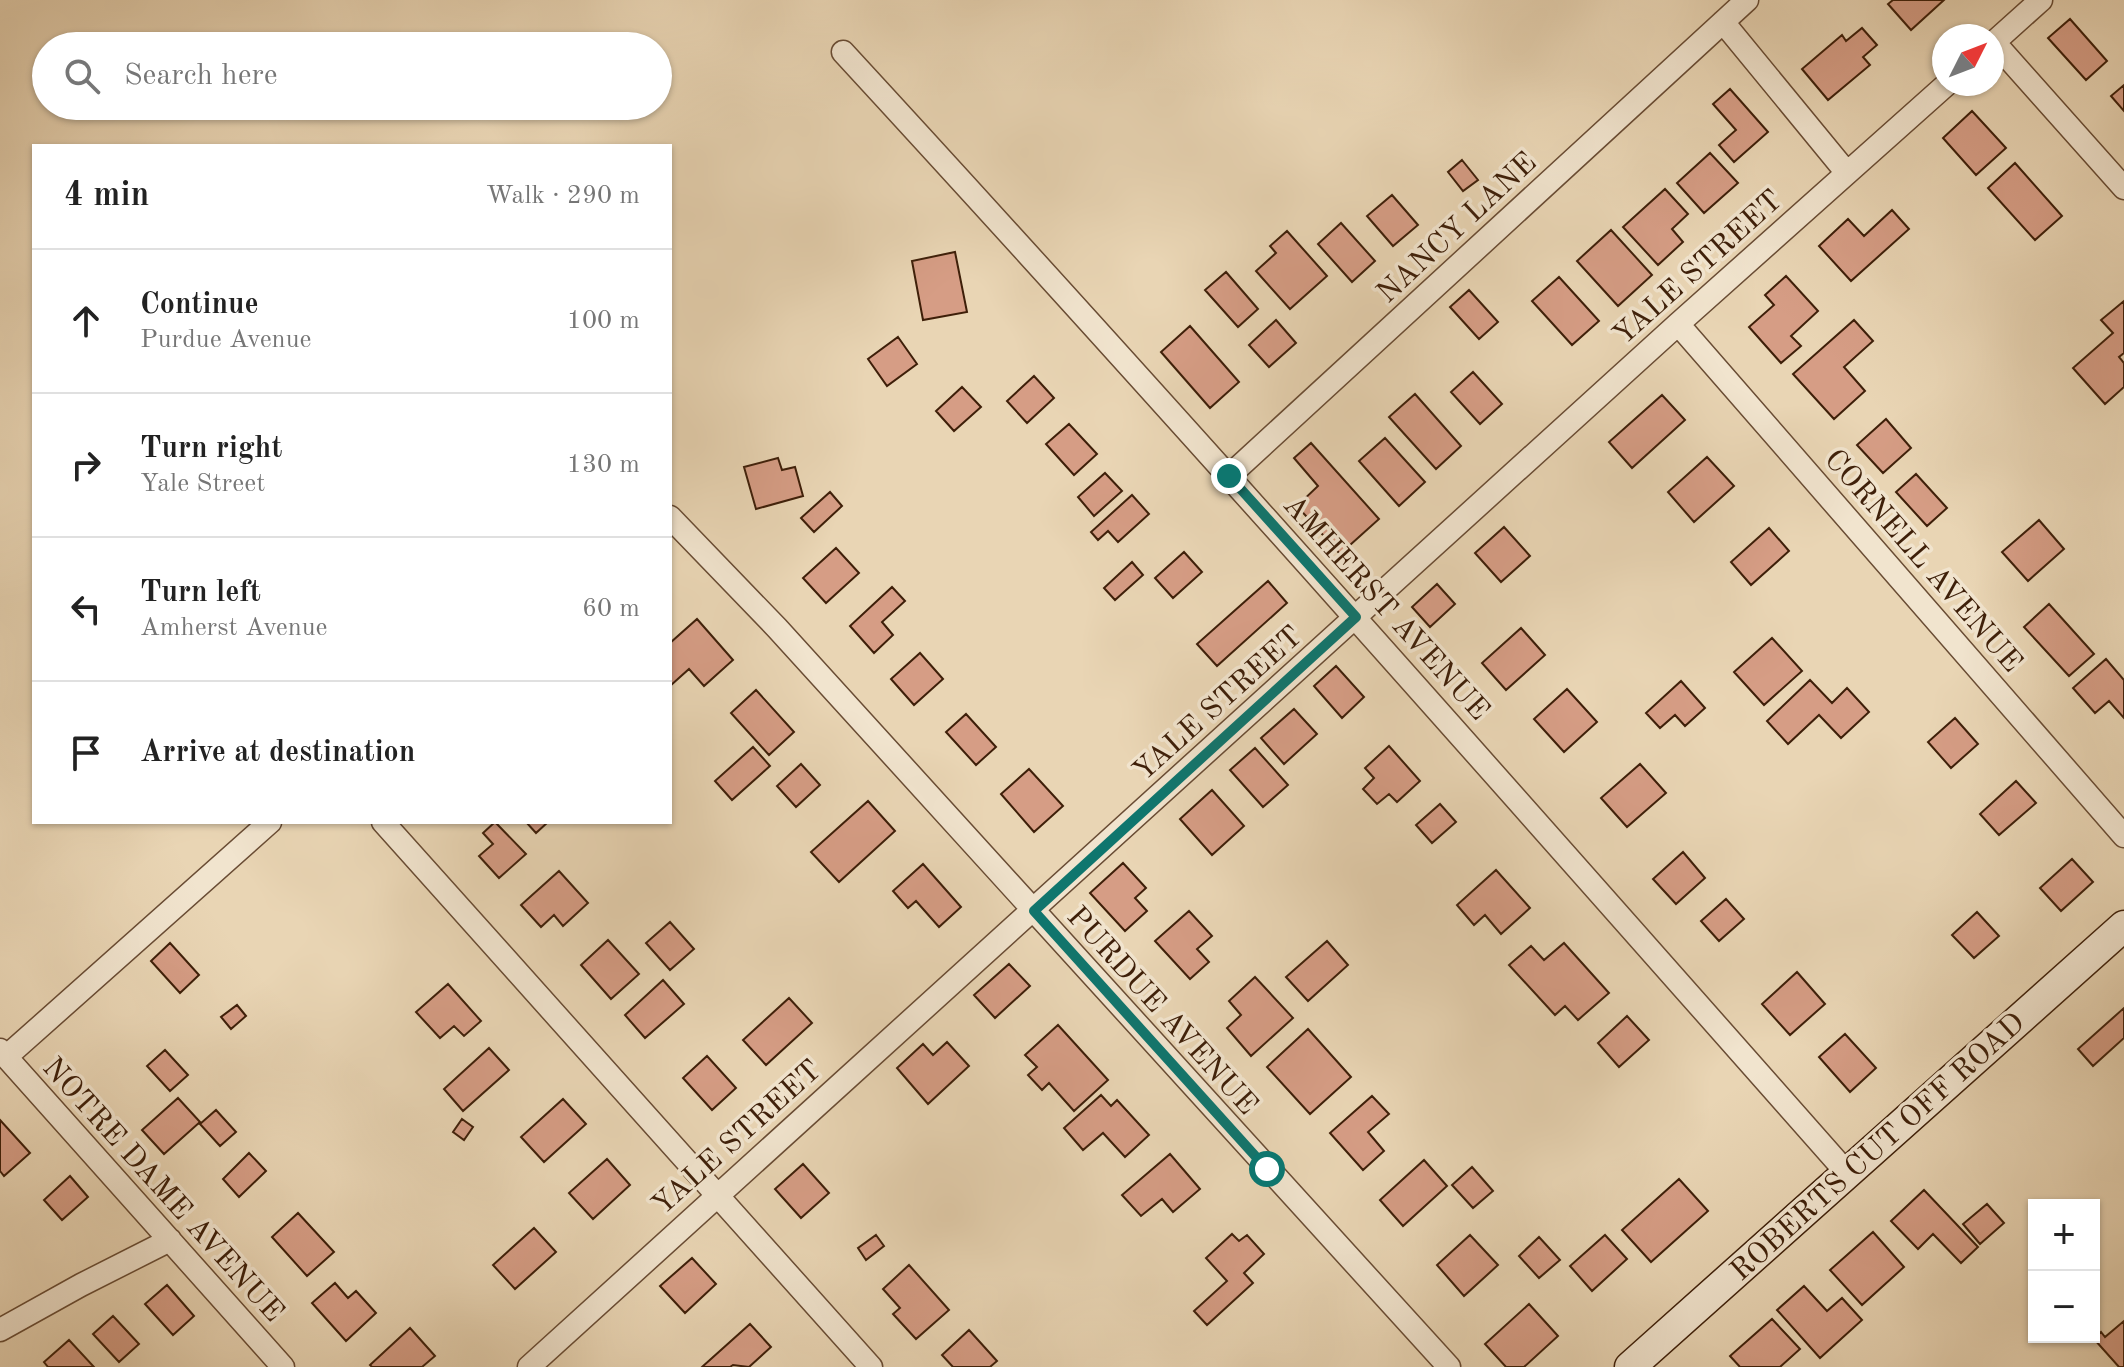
<!DOCTYPE html>
<html lang="en">
<head>
<meta charset="utf-8">
<style>
  :root { --surface:#fff; --page:#f6f6f6; --text:#222; --muted:#767676; --line:#e0e0e0 }
  body { margin:0; font-family:"Old Standard TT",serif; background:var(--page); color:var(--text) }
  .controls { position:absolute; right:24px; bottom:24px; display:grid; overflow:hidden; border-radius:0px; box-shadow:0 2px 6px #0004 }
  .controls button { width:72px; height:72px; display:grid; place-items:center; padding:0; border:0; border-bottom:2px solid var(--line); background:var(--surface); color:var(--text); font:40px sans-serif }
  .compass { position:absolute; left:1932px; top:24px; width:72px; height:72px; border-radius:50%; background:var(--surface); box-shadow:0 2px 6px #0004; rotate:48deg }
  .stop { position:absolute; width:24px; height:24px; margin:-18px; border:6px solid #0f766e; border-radius:50%; background:#fff }
  .stop.end { background:#0f766e; border-color:#fff; box-shadow:0 2px 8px #0008 }
  .list { margin:0; padding:0; list-style:none }
  h2 { display:flex; justify-content:space-between; align-items:center; height:104px; margin:0; padding:0 32px; font-size:34px }
  h2 small { font-size:26px; font-weight:400; color:var(--muted) }
  .list li { display:grid; grid-template-columns:52px 1fr auto; gap:24px; align-items:center; box-sizing:border-box; height:144px; padding:0 32px; border-top:2px solid var(--line) }
  .list b { display:block; font-size:30px; white-space:nowrap }
  .list p { margin:0; font-size:26px; white-space:nowrap; color:var(--muted) }
  .list em { font-size:26px; font-style:normal; color:var(--muted) }
  .icon { flex:none; width:44px; height:44px; fill:none; stroke:currentColor; stroke-width:2; stroke-linecap:round; stroke-linejoin:round }
  .map { position:relative; flex:none; width:2124px; height:1367px; overflow:hidden }
  .search { position:absolute; background:var(--surface); box-shadow:0 2px 6px #0004; left:32px; top:32px; width:640px; height:88px; display:flex; align-items:center; gap:20px; box-sizing:border-box; padding:0 28px; border-radius:44px; color:var(--muted); font-size:30px }
  .panel { position:absolute; background:var(--surface); box-shadow:0 2px 6px #0004; left:32px; top:144px; width:640px; height:680px; border-radius:0px }
  .map>svg:first-child { display:block }
  .building { fill:#d69d85; stroke:#3e1f09; stroke-width:2 }
  .lines { fill:none; stroke-linecap:round; stroke-linejoin:round }
  .street-casing { stroke:#694c34; stroke-width:25 }
  .secondary-casing { stroke:#3e1f09; stroke-width:33 }
  .street { stroke:#f1e4ce; stroke-width:22 }
  .secondary { stroke:#f1e4ce; stroke-width:30 }
  .route { stroke:#0f766e; stroke-width:10 }
  .labels { text-anchor:middle; stroke-width:7; stroke-linejoin:round; paint-order:stroke }
  .street-label { font-size:30px; fill:#3e1f09; stroke:#f1e4ce }
</style>
</head>
<body>
<div class="map">
<svg width="2124" height="1367" viewBox="0 0 2124 1367">
  <rect width="100%" height="100%" fill="#e9d5b4"/>
  <filter id="stains"><feTurbulence type="fractalNoise" baseFrequency=".0025" numOctaves="4"/><feColorMatrix values="0 0 0 0 .2 0 0 0 0 .09 0 0 0 0 .02 0 0 0 .5 -.17"/></filter>
  <radialGradient id="worn" r=".72"><stop offset=".6" stop-color="#630" stop-opacity="0"/><stop offset="1" stop-color="#630" stop-opacity=".3"/></radialGradient>
  <!-- building -->
  <path class="building" d="M1893,0H1944L1911,30L1888,4Z
    M2070,19L2107,61L2086,80L2048,38Z
    M1862,28L1877,45L1863,57L1870,65L1828,100L1802,69L1842,35L1846,41Z
    M2124,85V111L2111,96Z
    M1730,89L1768,132L1734,162L1719,145L1736,130L1713,104Z
    M1972,111L2006,148L1976,175L1943,138Z
    M1710,153L1738,183L1704,213L1677,183Z
    M1462,160L1478,180L1463,191L1448,172Z
    M2015,163L2062,216L2035,240L1988,188Z
    M1665,189L1688,214L1672,229L1683,242L1658,265L1623,227Z
    M1392,195L1418,225L1393,246L1367,216Z
    M1892,210L1909,229L1851,281L1819,246L1848,219L1864,236Z
    M1341,223L1375,261L1352,282L1318,244Z
    M1611,230L1652,275L1618,306L1577,261Z
    M1287,231L1327,276L1290,309L1256,271L1276,253L1270,246Z
    M955,252L967,312L923,320L912,261Z
    M1226,272L1258,309L1238,327L1205,290Z
    M1786,276L1818,311L1791,336L1801,346L1781,363L1749,327L1774,305L1765,295Z
    M1559,277L1599,321L1572,345L1532,301Z
    M1469,290L1498,322L1479,339L1450,307Z
    M2124,301V353L2119,357L2124,363V387L2105,404L2073,368L2113,333L2101,320Z
    M1276,320L1296,343L1269,367L1249,345Z
    M1854,320L1873,341L1844,367L1865,391L1834,419L1793,374Z
    M1190,326L1239,382L1210,408L1161,352Z
    M898,337L917,364L887,386L868,359Z
    M1473,372L1502,404L1480,424L1451,392Z
    M1034,376L1054,398L1027,423L1007,401Z
    M962,387L981,407L954,431L936,411Z
    M1415,394L1461,446L1436,469L1389,417Z
    M1662,395L1685,420L1632,468L1609,442Z
    M1886,419L1911,448L1883,473L1857,445Z
    M1069,424L1097,454L1074,475L1046,444Z
    M1385,438L1425,482L1399,506L1359,461Z
    M1311,443L1379,519L1340,554L1297,506L1318,486L1294,458Z
    M1707,457L1734,486L1694,522L1668,492Z
    M778,458L782,470L795,467L803,496L756,509L744,467Z
    M1105,473L1122,491L1094,516L1078,497Z
    M1916,474L1947,508L1927,526L1896,492Z
    M830,492L842,506L814,532L801,518Z
    M1132,495L1149,514L1118,542L1108,531L1098,540L1091,532Z
    M2039,520L2064,549L2028,581L2002,552Z
    M1504,527L1530,556L1501,582L1475,553Z
    M1769,528L1789,551L1751,585L1731,562Z
    M836,548L859,573L826,603L803,578Z
    M1184,552L1202,572L1173,598L1155,578Z
    M1132,562L1143,575L1115,600L1104,588Z
    M1268,581L1287,603L1217,666L1197,644Z
    M1437,584L1455,604L1430,627L1412,607Z
    M892,587L905,601L882,622L893,635L874,653L850,626Z
    M2049,604L2094,654L2069,676L2024,627Z
    M697,619L733,660L704,686L689,669L670,686V643Z
    M1521,628L1545,655L1506,690L1482,663Z
    M1772,638L1802,671L1764,705L1734,672Z
    M920,653L943,679L914,705L891,679Z
    M2106,659L2124,680V718L2109,701L2095,713L2073,688Z
    M1336,666L1364,697L1342,718L1314,686Z
    M1810,680L1832,703L1847,688L1869,712L1841,738L1819,715L1788,744L1767,721Z
    M1681,681L1705,708L1685,726L1675,715L1660,728L1646,713Z
    M1567,689L1597,722L1564,752L1534,719Z
    M756,690L794,732L769,755L731,713Z
    M1294,709L1317,734L1284,764L1261,738Z
    M966,714L996,747L976,765L946,732Z
    M1955,718L1978,744L1951,768L1928,742Z
    M1389,746L1420,781L1397,802L1389,794L1377,804L1363,789L1374,778L1365,768Z
    M753,747L770,766L732,800L715,781Z
    M1255,748L1288,785L1263,807L1230,770Z
    M801,764L820,785L796,807L777,786Z
    M1640,764L1666,793L1627,827L1601,798Z
    M1029,769L1063,806L1034,832L1001,794Z
    M2016,781L2036,803L1999,835L1980,814Z
    M1212,790L1244,826L1212,855L1180,819Z
    M868,801L895,831L839,882L811,852Z
    M1440,804L1456,822L1432,843L1416,825Z
    M495,822L526,854L499,878L479,856L493,844L483,833Z
    M526,822H548L536,833Z
    M1683,852L1705,878L1676,904L1653,879Z
    M2072,859L2093,882L2061,911L2040,888Z
    M1123,863L1146,888L1135,898L1147,911L1125,931L1090,893Z
    M923,864L961,907L939,927L916,901L908,908L893,891Z
    M1496,870L1530,908L1501,934L1485,915L1474,925L1457,905Z
    M559,871L588,903L563,926L554,915L541,927L521,905Z
    M1726,899L1744,919L1719,941L1701,921Z
    M1189,911L1212,936L1197,949L1209,962L1190,979L1155,941Z
    M1977,912L1999,936L1974,958L1952,935Z
    M670,922L694,949L670,970L646,943Z
    M608,940L639,974L611,999L581,965Z
    M1327,941L1348,965L1308,1001L1286,977Z
    M170,943L199,975L180,993L151,961Z
    M1564,943L1609,993L1578,1020L1565,1006L1555,1015L1509,965L1531,946L1544,960Z
    M1009,964L1030,986L995,1018L974,995Z
    M1797,972L1825,1004L1790,1035L1762,1004Z
    M1255,977L1293,1018L1251,1056L1227,1028L1241,1015L1229,1001Z
    M663,980L684,1004L645,1038L625,1015Z
    M448,984L481,1021L464,1036L454,1026L440,1038L416,1012Z
    M789,998L812,1023L766,1065L743,1040Z
    M237,1005L246,1016L231,1029L221,1017Z
    M2124,1008V1038L2093,1066L2078,1049Z
    M1627,1016L1649,1040L1619,1067L1598,1043Z
    M1058,1025L1108,1080L1074,1111L1049,1083L1042,1090L1028,1075L1037,1067L1025,1055Z
    M1308,1029L1351,1077L1310,1114L1267,1067Z
    M1845,1034L1876,1068L1850,1092L1819,1057Z
    M947,1042L969,1066L928,1104L897,1068L923,1044L933,1055Z
    M489,1048L509,1070L463,1111L444,1089Z
    M165,1050L188,1075L170,1091L147,1066Z
    M707,1056L736,1088L712,1110L683,1078Z
    M1101,1095L1111,1106L1117,1100L1149,1135L1125,1157L1103,1133L1083,1150L1064,1128Z
    M1372,1096L1389,1114L1368,1132L1384,1151L1363,1170L1330,1133Z
    M178,1098L200,1122L164,1154L142,1130Z
    M563,1099L586,1124L544,1162L521,1137Z
    M216,1110L236,1132L220,1146L200,1124Z
    M462,1119L473,1127L464,1140L453,1132Z
    M0,1120L30,1153L4,1176L0,1171Z
    M249,1153L266,1171L239,1197L223,1179Z
    M1170,1154L1200,1189L1173,1212L1162,1199L1141,1216L1122,1195Z
    M607,1159L630,1185L593,1219L569,1193Z
    M1424,1160L1447,1186L1403,1226L1380,1200Z
    M803,1164L829,1193L801,1218L775,1189Z
    M1472,1167L1493,1191L1473,1208L1452,1185Z
    M70,1176L88,1197L62,1220L44,1200Z
    M1679,1179L1708,1211L1651,1262L1622,1230Z
    M1924,1190L1978,1247L1961,1263L1933,1234L1918,1249L1891,1221Z
    M1987,1204L2004,1223L1980,1244L1963,1224Z
    M298,1213L334,1252L307,1276L272,1237Z
    M534,1228L556,1252L515,1289L493,1265Z
    M1873,1232L1904,1267L1862,1305L1830,1270Z
    M1232,1234L1239,1241L1247,1235L1264,1254L1244,1273L1253,1283L1207,1325L1194,1311L1227,1281L1206,1258Z
    M876,1235L884,1246L866,1260L858,1248Z
    M1470,1235L1498,1265L1464,1296L1437,1265Z
    M1605,1235L1627,1259L1592,1291L1570,1266Z
    M1539,1237L1560,1260L1539,1278L1519,1256Z
    M692,1258L716,1284L685,1313L660,1286Z
    M909,1265L949,1310L916,1339L893,1314L900,1308L883,1289Z
    M335,1283L348,1298L356,1291L376,1313L346,1341L312,1303Z
    M167,1285L194,1316L173,1335L145,1304Z
    M1804,1286L1827,1311L1842,1298L1862,1320L1820,1358L1777,1310Z
    M1529,1304L1558,1336L1524,1367H1506L1485,1344Z
    M113,1316L139,1344L119,1362L93,1334Z
    M1772,1319L1800,1349L1780,1367H1740L1730,1356Z
    M2124,1321V1367H2119L2094,1339L2101,1332L2105,1337Z
    M750,1324L771,1347L749,1367L733,1365L730,1367H702Z
    M410,1328L435,1356L422,1367H372L370,1365Z
    M969,1330L997,1361L990,1367H953L942,1355Z
    M69,1340L94,1367H48L44,1362Z"/>
  <g class="lines">
    <defs>
      <path id="street" d="M1723,22L1847,173
        M1994,42L2124,188
        M1992,44L2041,0
        M843,52C1183,421 1515,797 1847,1173
        M1678,324L2124,836
        M1229,476L1747,0
        M670,517L777,628L1449,1367
        M383,822L871,1367
        M0,1050L283,1367
        M6,1057L270,822
        M0,1330L81,1285L170,1240
        M529,1367L1678,324L1947,84"/>
      <path id="secondary" d="M1630,1367L2124,926"/>
    </defs>
    <!-- street casing -->
    <use href="#street" class="street-casing"/>
    <!-- secondary casing -->
    <use href="#secondary" class="secondary-casing"/>
    <!-- street -->
    <use href="#street" class="street"/>
    <!-- secondary -->
    <use href="#secondary" class="secondary"/>
  </g>
  <g class="lines">
    <!-- route -->
    <path class="route" d="M1229,476L1356,617L1034,911L1267,1169"/>
  </g>
  <g class="labels">
    <!-- street labels -->
    <g class="street-label">
      <text transform="translate(1456 227) rotate(-43)" y="10">NANCY LANE</text>
      <text transform="translate(1697 267) rotate(-42)" y="10">YALE STREET</text>
      <text transform="translate(1924 560) rotate(49)" y="10">CORNELL AVENUE</text>
      <text transform="translate(1387 607) rotate(48)" y="10">AMHERST AVENUE</text>
      <text transform="translate(1217 703) rotate(-42)" y="10">YALE STREET</text>
      <text transform="translate(1163 1010) rotate(48)" y="10">PURDUE AVENUE</text>
      <text transform="translate(736 1137) rotate(-42)" y="10">YALE STREET</text>
      <text transform="translate(1877 1146) rotate(-42)" y="10">ROBERTS CUT OFF ROAD</text>
      <text transform="translate(164 1189) rotate(48)" y="10">NOTRE DAME AVENUE</text>
    </g>
  </g>
  <rect width="100%" height="100%" filter="url(#stains)"/>
  <rect width="100%" height="100%" fill="url(#worn)"/>
</svg>
<div class="controls">
<button>+</button>
<button>−</button>
</div>
<svg class="compass" viewBox="-18 -18 36 36"><path d="M0-13l5 13h-10z" fill="#e53935"/><path d="M0 13l5-13h-10z" fill="#767676"/></svg>
<div class="stop" style="left:1267px;top:1169px"></div>
<div class="stop end" style="left:1229px;top:476px"></div>
<div class="search"><svg class="icon" aria-label="search" viewBox="0 0 24 24"><circle cx="10" cy="10" r="6"/><path d="M15 15l6 6"/></svg>Search here</div>
<section class="panel">
<h2>4 min<small>Walk · 290 m</small></h2>
<ul class="list">
<li><svg class="icon" aria-label="ahead" viewBox="0 0 24 24"><path d="M12 20V5M6 11l6-6 6 6"/></svg><div><b>Continue</b><p>Purdue Avenue</p></div><em>100 m</em></li>
<li><svg class="icon" aria-label="right" viewBox="0 0 24 24"><path d="M7 20v-9h11M14 6l5 5-5 5"/></svg><div><b>Turn right</b><p>Yale Street</p></div><em>130 m</em></li>
<li><svg class="icon" aria-label="left" viewBox="0 0 24 24"><path d="M17 20v-9H6M10 6l-5 5 5 5"/></svg><div><b>Turn left</b><p>Amherst Avenue</p></div><em>60 m</em></li>
<li><svg class="icon" aria-label="arrive" viewBox="0 0 24 24"><path d="M6 21V4h12l-3 4 3 4H6"/></svg><div><b>Arrive at destination</b></div></li>
</ul>
</section>
</div>
</body>
</html>
